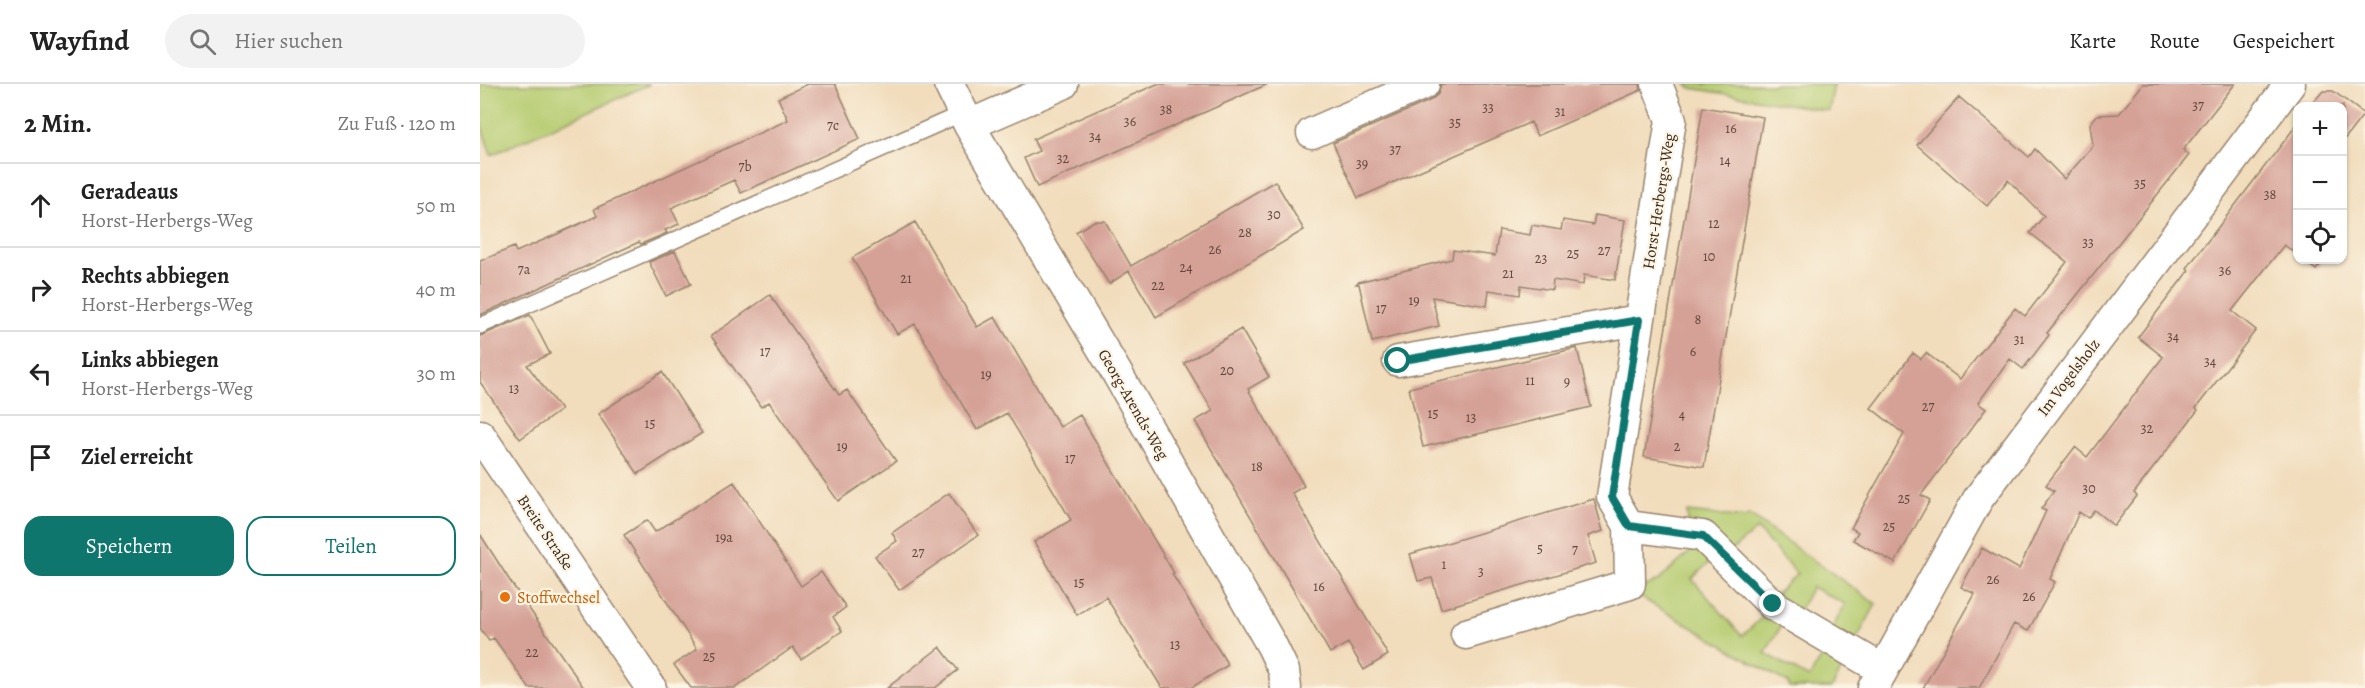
<!DOCTYPE html>
<html lang="de">
<head>
<meta charset="utf-8">
<style>
  :root { --surface:#fff; --page:#f2f2f2; --text:#222; --muted:#767676; --line:#e0e0e0; --accent:#0f766e }
  body { margin:0; font-family:Alegreya,serif; background:var(--page); color:var(--text) }
  .controls { position:absolute; right:18px; top:18px; display:grid; overflow:hidden; border-radius:12px; box-shadow:0 2px 4px #0004 }
  .controls button { width:54px; height:54px; display:grid; place-items:center; padding:0; border:0; border-bottom:2px solid var(--line); background:var(--surface); color:var(--text); font:30px sans-serif }
  .stop { position:absolute; width:18px; height:18px; margin:-14px; border:4px solid #0f766e; border-radius:50%; background:#fff }
  .stop.end { background:#0f766e; border-color:#fff; box-shadow:0 2px 6px #0008 }
  .list { margin:0; padding:0; list-style:none }
  h2 { display:flex; justify-content:space-between; align-items:center; height:78px; margin:0; padding:0 24px; font-size:26px }
  h2 small { font-size:20px; font-weight:400; color:var(--muted) }
  .list li { display:grid; grid-template-columns:39px 1fr auto; gap:18px; align-items:center; box-sizing:border-box; height:84px; padding:0 24px; border-top:2px solid var(--line) }
  .list b { display:block; font-size:22px; white-space:nowrap }
  .list p { margin:0; font-size:20px; white-space:nowrap; color:var(--muted) }
  .list em { font-size:20px; font-style:normal; color:var(--muted) }
  .actions { display:flex; gap:12px; padding:18px 24px }
  .actions a { flex:1; padding:14px 0; border:2px solid var(--accent); border-radius:18px; text-align:center; font-size:21px; color:var(--accent) }
  .actions .main { background:var(--accent); color:#fff }
  .icon { flex:none; width:33px; height:33px; fill:none; stroke:currentColor; stroke-width:2; stroke-linecap:round; stroke-linejoin:round }
  .map { position:relative; flex:none; width:1885px; height:604px; overflow:hidden }
  header { display:flex; align-items:center; gap:36px; box-sizing:border-box; height:84px; padding:0 30px; background:var(--surface); border-bottom:2px solid var(--line) }
  header strong { font-size:28px }
  nav { display:flex; gap:33px; margin-inline-start:auto; font-size:21px }
  .search { width:420px; height:54px; background:var(--page); display:flex; align-items:center; gap:15px; box-sizing:border-box; padding:0 21px; border-radius:33px; color:var(--muted); font-size:22px }
  main { display:flex }
  aside { flex:1; background:var(--surface) }
  .map>svg:first-child { display:block }
  .green { fill:#b6cc71; stroke:#787b48; stroke-width:1.5 }
  .building { fill:#d5a197 }
  .lines { fill:none; stroke-linecap:round; stroke-linejoin:round }
  .service-casing { stroke:#96836c; stroke-width:18 }
  .minor-casing { stroke:#96836c; stroke-width:33 }
  .service { stroke:#fff; stroke-width:15 }
  .minor { stroke:#fff; stroke-width:30 }
  .route { stroke:#0f766e; stroke-width:8 }
  .food-dot { fill:#e8710a; stroke:#fcf5e5; stroke-width:2 }
  .labels { text-anchor:middle; stroke-width:4.5; stroke-linejoin:round; paint-order:stroke }
  .number-label { font-size:14px; fill:#62483c }
  .street-label { font-size:16px; fill:#3b2a1e; stroke:#fcf5e5 }
  .food-label { font-size:16px; fill:#c56008; stroke:#fcf5e5; text-anchor:start }
</style>
</head>
<body>
<header>
<strong>Wayfind</strong>
<div class="search"><svg class="icon" aria-label="search" viewBox="0 0 24 24"><circle cx="10" cy="10" r="6"/><path d="M15 15l6 6"/></svg>Hier suchen</div>
<nav><a>Karte</a><a>Route</a><a>Gespeichert</a></nav>
</header>
<main>
<aside>
<h2>2 Min.<small>Zu Fuß · 120 m</small></h2>
<ul class="list">
<li><svg class="icon" aria-label="ahead" viewBox="0 0 24 24"><path d="M12 20V5M6 11l6-6 6 6"/></svg><div><b>Geradeaus</b><p>Horst-Herbergs-Weg</p></div><em>50 m</em></li>
<li><svg class="icon" aria-label="right" viewBox="0 0 24 24"><path d="M7 20v-9h11M14 6l5 5-5 5"/></svg><div><b>Rechts abbiegen</b><p>Horst-Herbergs-Weg</p></div><em>40 m</em></li>
<li><svg class="icon" aria-label="left" viewBox="0 0 24 24"><path d="M17 20v-9H6M10 6l-5 5 5 5"/></svg><div><b>Links abbiegen</b><p>Horst-Herbergs-Weg</p></div><em>30 m</em></li>
<li><svg class="icon" aria-label="arrive" viewBox="0 0 24 24"><path d="M6 21V4h12l-3 4 3 4H6"/></svg><div><b>Ziel erreicht</b></div></li>
</ul>
<div class="actions"><a class="main">Speichern</a><a>Teilen</a></div>
</aside>
<div class="map">
<svg width="1885" height="604" viewBox="0 0 1885 604">
  <rect width="100%" height="100%" fill="#fcf5e5"/>
  <filter id="ink" filterUnits="userSpaceOnUse"><feTurbulence type="fractalNoise" baseFrequency=".0167" numOctaves="2"/><feDisplacementMap in="SourceGraphic" scale="12" xChannelSelector="R" yChannelSelector="G"/><feConvolveMatrix kernelMatrix="1 2 1 2 8 2 1 2 1" color-interpolation-filters="sRGB"/></filter>
  <filter id="wash" filterUnits="userSpaceOnUse"><feTurbulence type="fractalNoise" baseFrequency=".008" numOctaves="4" result="noise"/><feDisplacementMap in="SourceGraphic" scale="24" xChannelSelector="R" yChannelSelector="G"/><feGaussianBlur stdDeviation="1.35" result="paint"/><feColorMatrix in="noise" values="0 0 0 0 0 0 0 0 0 0 0 0 0 0 0 0 0 1.4 0 .05"/><feComposite in="paint" operator="in"/></filter>
  <g filter="url(#wash)">
    <rect width="100%" height="100%" fill="#f1dcbb"/>
    <!-- green -->
    <path class="green" d="M0,0H170L11,71L0,38Z
      M1206,0H1354L1349,27L1211,4Z
      M1207,428L1266,434L1269,431L1396,520L1372,564L1349,551L1365,520L1332,503L1314,536L1291,515L1317,490L1277,445L1246,471L1209,447Z
      M1210,452L1238,470L1212,495L1262,552L1291,525L1306,534L1285,569L1329,594L1350,560L1369,571L1352,604H1310L1308,599L1160,513L1148,516L1158,506L1179,496L1211,467Z"/>
    <g id="blocks">
      <!-- building -->
      <path class="building" d="M328,0H355L380,55L261,109L254,96L191,124L199,140L185,146L187,149L161,160L159,158L0,231V177L34,163L36,168L75,151L117,132L114,125L308,36L298,14Z
        M677,0H788L557,103L544,74L559,67L553,55Z
        M961,0H1160L1161,6L1057,52L1051,38L878,114L853,59L951,16L958,10Z
        M1663,0H1755L1703,66L1709,71L1567,249L1569,251L1543,285L1530,275L1498,319L1506,325L1441,411L1450,416L1415,479L1373,456L1378,448L1371,444L1424,350L1391,324L1433,269L1441,275L1446,269L1480,295L1535,224L1545,232L1587,178L1550,149L1564,132L1528,96L1507,122L1437,61L1479,13L1549,73L1555,65L1584,95L1613,62L1610,40L1617,31L1639,30Z
        M1843,7H1853L1884,30L1863,57V22H1830Z
        M1223,23L1283,33L1224,383L1164,373Z
        M1818,39V171L1804,161L1752,227L1776,246L1716,324L1718,326L1654,409L1657,412L1634,442L1614,426L1608,434L1599,428L1570,495L1575,498L1548,547L1534,540L1499,604H1443L1495,510L1481,503L1502,464L1539,485L1566,427L1561,425L1574,407L1566,401L1595,363L1607,373L1683,273L1658,253L1709,186L1707,184Z
        M795,97L824,146L676,233L649,187L629,200L596,148L614,137H625L651,182Z
        M1115,131L1145,136L1135,196L1104,191L1103,201L1073,196L1072,206L1041,201L1040,211L1009,206L1007,222L952,213L959,242L892,258L879,200H876L878,198L972,175L973,166L1015,172L1019,146L1050,151L1052,141L1081,146L1083,136L1113,141Z
        M435,138L497,243L515,233L580,343L600,331L694,489L692,490L748,581L711,604H682L626,513L597,531L554,458L591,436L527,329L497,346L435,240L417,250L372,174Z
        M195,167L211,200L186,212L169,178Z
        M1823,176H1844L1836,186Z
        M290,211L359,311L367,306L416,377L358,417L289,318L281,323L231,252Z
        M50,231L70,270L47,281L81,326L40,355L0,298V252Z
        M761,245L789,293L768,305L824,402L812,409L908,571L884,586L868,559L850,569L715,337L733,327L704,279Z
        M1097,264L1111,323L943,363L929,304Z
        M182,288L222,349L158,390L118,330Z
        M254,398L321,502L341,488L366,523L353,533L362,547L321,575L313,563L255,604H211L194,581L217,565L144,451L167,436L175,448Z
        M469,409L498,451L419,506L395,472L417,457L412,449Z
        M1114,415L1123,447L1108,452L1116,479L961,525L952,494L938,497L930,470Z
        M0,450L30,497L104,604H49L14,554L9,557L0,544Z
        M460,563L478,586L455,604H407Z"/>
    </g>
  </g>
  <g filter="url(#ink)">
    <use href="#blocks" fill-opacity="0" stroke="#96836c" stroke-width="1.5"/>
    <g class="lines">
      <defs>
        <path id="service" d="M0,242L483,29"/>
        <path id="minor" d="M469,0L489,41L638,291L792,562L804,587L806,604
          M1177,0L1191,36L1132,413L1149,442L1223,452L1293,521L1403,586
          M489,41L583,0
          M832,49L944,0
          M918,277L1159,236
          M0,351L171,604
          M986,550L1150,500L1149,442
          M1393,604L1498,415L1810,0"/>
      </defs>
      <!-- service casing -->
      <use href="#service" class="service-casing"/>
      <!-- minor casing -->
      <use href="#minor" class="minor-casing"/>
      <!-- service -->
      <use href="#service" class="service"/>
      <!-- minor -->
      <use href="#minor" class="minor"/>
    </g>
  </g>
  <g class="lines" filter="url(#ink)">
    <!-- route -->
    <path class="route" d="M918,277L1159,236L1132,413L1149,442L1223,452L1293,520"/>
  </g>
  <!-- markers -->
  <circle class="food-dot" cx="25" cy="513" r="6"/>
  <g class="labels">
    <!-- number labels -->
    <g class="number-label">
      <text x="1718" y="26">37</text>
      <text x="1008" y="28">33</text>
      <text x="686" y="30">38</text>
      <text x="1080" y="32">31</text>
      <text x="650" y="42">36</text>
      <text x="975" y="43">35</text>
      <text x="353" y="46">7c</text>
      <text x="1251" y="49">16</text>
      <text x="615" y="57">34</text>
      <text x="915" y="70">37</text>
      <text x="583" y="79">32</text>
      <text x="1245" y="81">14</text>
      <text x="882" y="84">39</text>
      <text x="265" y="87">7b</text>
      <text x="1660" y="104">35</text>
      <text x="1790" y="115">38</text>
      <text x="794" y="135">30</text>
      <text x="1234" y="144">12</text>
      <text x="765" y="153">28</text>
      <text x="1608" y="163">33</text>
      <text x="735" y="170">26</text>
      <text x="1124" y="171">27</text>
      <text x="1093" y="174">25</text>
      <text x="1229" y="177">10</text>
      <text x="1061" y="179">23</text>
      <text x="706" y="188">24</text>
      <text x="44" y="190">7a</text>
      <text x="1745" y="191">36</text>
      <text x="1028" y="194">21</text>
      <text x="426" y="199">21</text>
      <text x="678" y="206">22</text>
      <text x="934" y="221">19</text>
      <text x="901" y="229">17</text>
      <text x="1218" y="240">8</text>
      <text x="1693" y="257">34</text>
      <text x="1539" y="260">31</text>
      <text x="285" y="272">17</text>
      <text x="1213" y="272">6</text>
      <text x="1730" y="282">34</text>
      <text x="747" y="291">20</text>
      <text x="506" y="295">19</text>
      <text x="1050" y="301">11</text>
      <text x="1087" y="302">9</text>
      <text x="34" y="309">13</text>
      <text x="1448" y="327">27</text>
      <text x="953" y="334">15</text>
      <text x="1202" y="335">4</text>
      <text x="991" y="338">13</text>
      <text x="170" y="344">15</text>
      <text x="1667" y="349">32</text>
      <text x="362" y="367">19</text>
      <text x="1197" y="367">2</text>
      <text x="590" y="379">17</text>
      <text x="777" y="387">18</text>
      <text x="1609" y="409">30</text>
      <text x="1424" y="419">25</text>
      <text x="1409" y="447">25</text>
      <text x="244" y="458">19a</text>
      <text x="1060" y="469">5</text>
      <text x="1095" y="470">7</text>
      <text x="438" y="473">27</text>
      <text x="964" y="485">1</text>
      <text x="1001" y="492">3</text>
      <text x="1513" y="500">26</text>
      <text x="599" y="503">15</text>
      <text x="839" y="507">16</text>
      <text x="1549" y="517">26</text>
      <text x="695" y="565">13</text>
      <text x="52" y="573">22</text>
      <text x="229" y="577">25</text>
    </g>
    <!-- street labels -->
    <g class="street-label">
      <text transform="translate(1178 117) rotate(-81)" y="6">Horst-Herbergs-Weg</text>
      <text transform="translate(1588 293) rotate(-53)" y="6">Im Vogelsholz</text>
      <text transform="translate(654 320) rotate(60)" y="6">Georg-Arends-Weg</text>
      <text transform="translate(66 448) rotate(56)" y="6">Breite Straße</text>
    </g>
    <!-- food labels -->
    <g class="food-label">
      <text x="37" y="519">Stoffwechsel</text>
    </g>
  </g>
</svg>
<div class="controls">
<button>+</button>
<button>−</button>
<button><svg class="icon" aria-label="locate" viewBox="0 0 24 24"><circle cx="12" cy="12" r="6"/><path d="M12 2v4M12 18v4M2 12h4M18 12h4"/></svg></button>
</div>
<div class="stop" style="left:918px;top:277px"></div>
<div class="stop end" style="left:1293px;top:520px"></div>
</div>
</main>
</body>
</html>
